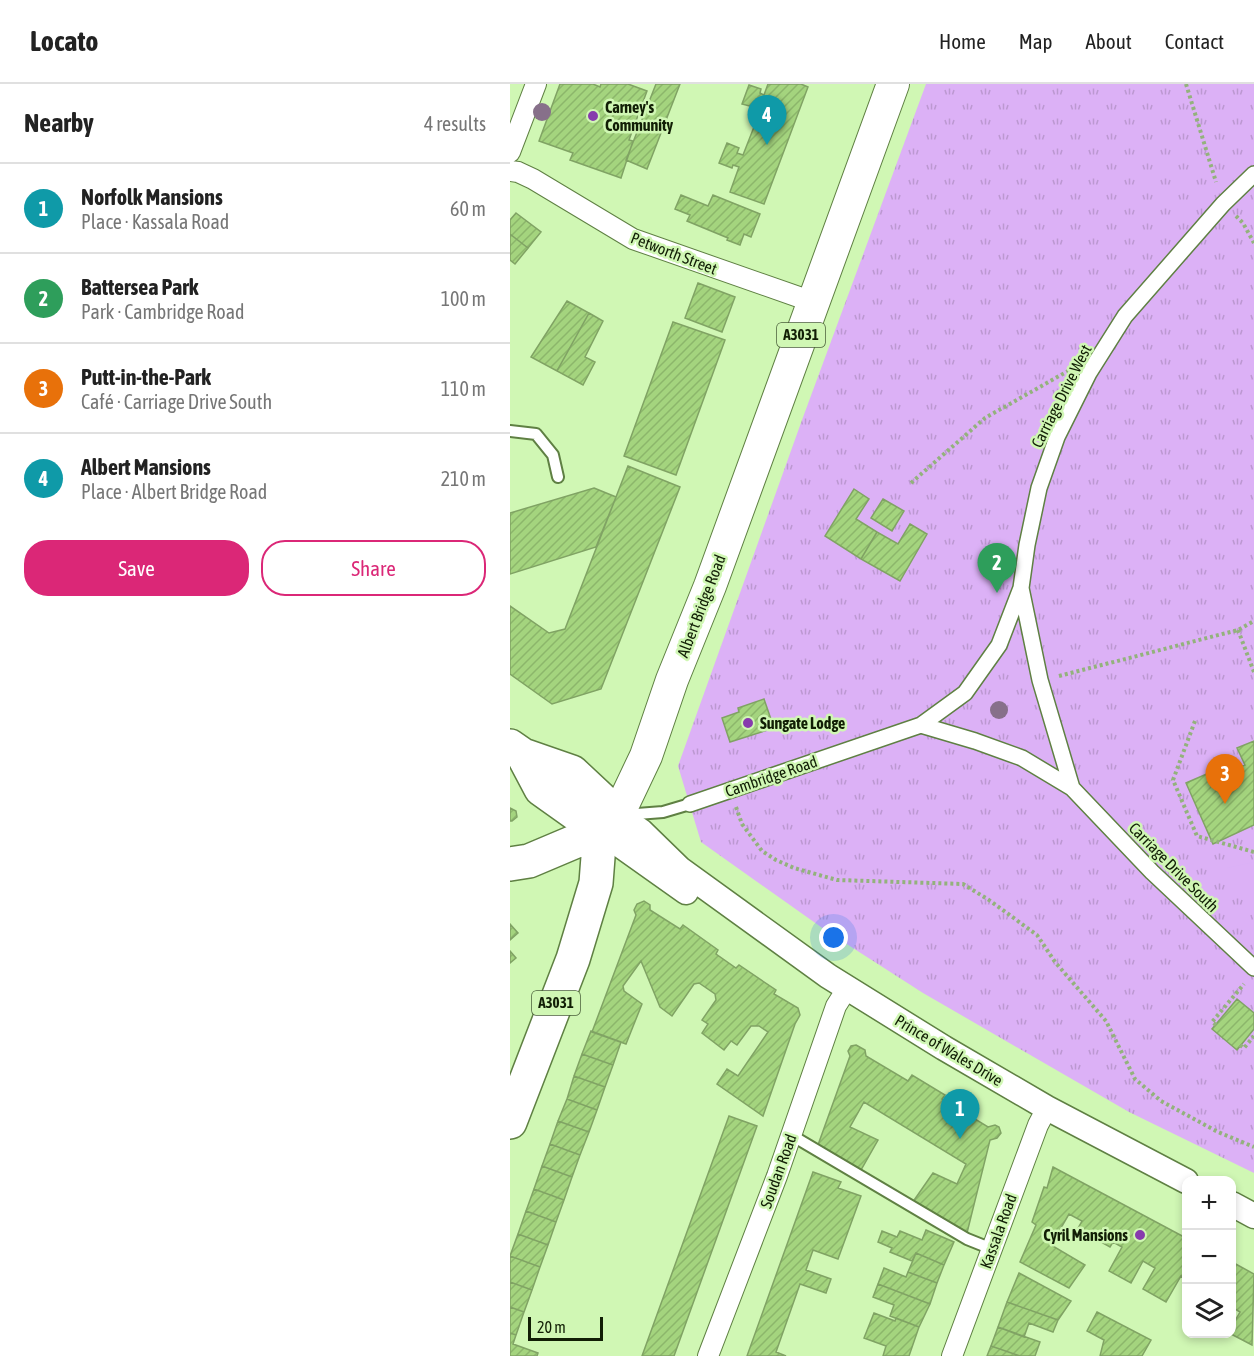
<!DOCTYPE html>
<html lang="en">
<head>
<meta charset="utf-8">
<style>
  :root { --surface:#fff; --page:#f2f2f2; --text:#222; --muted:#767676; --line:#e0e0e0; --accent:#db2777 }
  body { margin:0; font-family:"Asap Condensed",sans-serif; background:var(--page); color:var(--text) }
  .controls { position:absolute; right:18px; bottom:18px; display:grid; overflow:hidden; border-radius:12px; box-shadow:0 3px 9px #0003 }
  .controls button { width:54px; height:54px; display:grid; place-items:center; padding:0; border:0; border-bottom:2px solid var(--line); background:var(--surface); color:var(--text); font:30px sans-serif }
  .scale { position:absolute; left:18px; bottom:15px; width:75px; box-sizing:border-box; padding-left:6px; border:3px solid #111e05; border-top:0; font-size:16px; line-height:21px; white-space:nowrap; color:#111e05; -webkit-text-stroke:4px #d0f7b4; paint-order:stroke }
  .you { position:absolute; left:324px; top:854px; width:21px; height:21px; margin:-15px; border:4px solid #fff; border-radius:50%; background:#1a73e8; box-shadow:0 0 0 9px #1a73e833 }
  .badge { display:grid; place-items:center; width:39px; height:39px; border-radius:50%; background:var(--accent); color:#fff; font-size:20px; font-weight:700 }
  .pin { position:absolute; translate:-50% -50px; filter:drop-shadow(0 2px 3px #0008) }
  .pin::after { content:''; position:absolute; top:32px; width:21px; height:18px; background:inherit; clip-path:polygon(0 0,100% 0,50% 100%) }
  .list { margin:0; padding:0; list-style:none }
  h2 { display:flex; justify-content:space-between; align-items:center; height:78px; margin:0; padding:0 24px; font-size:26px }
  h2 small { font-size:20px; font-weight:400; color:var(--muted) }
  .list li { display:grid; grid-template-columns:39px 1fr auto; gap:18px; align-items:center; box-sizing:border-box; height:90px; padding:0 24px; border-top:2px solid var(--line) }
  .list b { display:block; font-size:22px; white-space:nowrap }
  .list p { margin:0; font-size:20px; white-space:nowrap; color:var(--muted) }
  .list em { font-size:20px; font-style:normal; color:var(--muted) }
  .actions { display:flex; gap:12px; padding:18px 24px }
  .actions a { flex:1; padding:14px 0; border:2px solid var(--accent); border-radius:24px; text-align:center; font-size:21px; color:var(--accent) }
  .actions .main { background:var(--accent); color:#fff }
  .icon { flex:none; width:33px; height:33px; fill:none; stroke:currentColor; stroke-width:2; stroke-linecap:round; stroke-linejoin:round }
  .map { position:relative; flex:none; width:744px; height:1272px; overflow:hidden }
  header { display:flex; align-items:center; gap:36px; box-sizing:border-box; height:84px; padding:0 30px; background:var(--surface); border-bottom:2px solid var(--line) }
  header strong { font-size:28px }
  nav { display:flex; gap:33px; margin-inline-start:auto; font-size:21px }
  main { display:flex }
  aside { flex:1; background:var(--surface) }
  .map>svg:first-child { display:block }
  .park { fill:url(#park-tufts) }
  .pitch { fill:#dcb1f6 }
  .building { fill:url(#building-hatch); stroke:#80a364; stroke-width:1.5 }
  .lines { fill:none; stroke-linecap:round; stroke-linejoin:round }
  .service-casing { stroke:#5f8043; stroke-width:14 }
  .pedestrian-casing { stroke:#5f8043; stroke-width:18 }
  .minor-casing { stroke:#5f8043; stroke-width:22 }
  .tertiary-casing { stroke:#5f8043; stroke-width:27 }
  .primary-casing { stroke:#5f8043; stroke-width:34 }
  .trunk-casing { stroke:#5f8043; stroke-width:36 }
  .path { stroke:#93b27c; stroke-width:4; stroke-dasharray:3 3; stroke-linecap:butt }
  .service { stroke:#fff; stroke-width:10 }
  .pedestrian { stroke:#fff; stroke-width:15 }
  .minor { stroke:#fff; stroke-width:20 }
  .tertiary { stroke:#fff; stroke-width:24 }
  .primary { stroke:#fff; stroke-width:32 }
  .trunk { stroke:#fff; stroke-width:33 }
  .tree { fill:#87708a }
  .poi-dot { fill:#873bad; stroke:#d0f7b4; stroke-width:2 }
  .labels { text-anchor:middle; stroke-width:5; stroke-linejoin:round; paint-order:stroke }
  .shield { fill:#d0f7b4; stroke:#4a5f3a; stroke-width:1.5 }
  .shield-label { font-size:15px; font-weight:bold; fill:#111e05 }
  .poi-label { font-size:16px; font-weight:bold; fill:#111e05; stroke:#d0f7b4; text-anchor:start }
  .street-label { font-size:16px; fill:#111e05; stroke:#d0f7b4 }
</style>
</head>
<body>
<header>
<strong>Locato</strong>
<nav><a>Home</a><a>Map</a><a>About</a><a>Contact</a></nav>
</header>
<main>
<aside>
<h2>Nearby<small>4 results</small></h2>
<ul class="list">
<li><span class="badge" style="background:#0f9aa8">1</span><div><b>Norfolk Mansions</b><p>Place · Kassala Road</p></div><em>60 m</em></li>
<li><span class="badge" style="background:#2e9e5b">2</span><div><b>Battersea Park</b><p>Park · Cambridge Road</p></div><em>100 m</em></li>
<li><span class="badge" style="background:#e8710a">3</span><div><b>Putt-in-the-Park</b><p>Café · Carriage Drive South</p></div><em>110 m</em></li>
<li><span class="badge" style="background:#0f9aa8">4</span><div><b>Albert Mansions</b><p>Place · Albert Bridge Road</p></div><em>210 m</em></li>
</ul>
<div class="actions"><a class="main">Save</a><a>Share</a></div>
</aside>
<div class="map">
<svg width="744" height="1272" viewBox="0 0 744 1272">
  <defs>
    <pattern id="park-tufts" width="24" height="20" patternUnits="userSpaceOnUse" patternTransform="scale(1.5)"><rect width="24" height="20" fill="#dcb1f6"/><path d="M3 7l-1-3M5 7V3M7 7l1-3M15 17l-1-3M17 17v-4M19 17l1-3" fill="none" stroke="#bc98d1"/></pattern>
    <pattern id="building-hatch" width="6" height="6" patternUnits="userSpaceOnUse" patternTransform="scale(1.5)"><rect width="6" height="6" fill="#a4d47e"/><path d="M-1 1l2-2M0 6l6-6M5 7l2-2" fill="none" stroke="#8cb66b"/></pattern>
  </defs>
  <rect width="100%" height="100%" fill="#d0f7b4"/>
  <!-- park -->
  <path class="park" d="M416,0H744V1089L619,1028L413,909L318,848L191,758L168,682L292,336Z"/>
  <!-- pitch -->
  <path class="pitch" d="M744,778V835L717,784Z"/>
  <!-- building -->
  <path class="building" d="M50,0H83L90,3L91,0H118L137,7L119,56L123,57L111,94L60,76L63,69L29,57Z
    M146,0H170L137,85L116,76Z
    M258,0H291L298,3L254,120L220,108L229,83L223,81L222,84L209,79L217,59L229,64L227,69L233,71L251,25L232,20L239,1L251,5L250,9L254,11Z
    M171,111L198,122L203,111L250,130L241,153L234,150L230,161L217,156L218,154L177,137L180,131L165,125Z
    M6,129L31,148L18,164L0,150V136Z
    M0,150L18,164L5,180L0,176Z
    M188,199L225,213L212,248L175,234Z
    M57,217L79,229L47,287L21,273Z
    M79,229L93,237L75,273L85,278L73,301L47,287Z
    M163,238L215,256L166,391L114,372Z
    M118,382L170,403L91,605L42,620L0,590V522L39,549L55,545Z
    M84,404L106,413L86,463L0,490V429Z
    M344,405L359,415L346,435L367,448L351,475L315,452Z
    M373,415L394,427L382,447L361,434Z
    M400,440L417,450L390,497L351,475L367,448L388,460Z
    M254,615L264,644L220,658L212,634L229,628L228,624Z
    M744,657V741L703,760L676,699L699,689L702,695L735,681L727,664Z
    M0,724L6,727L7,733L2,737H0Z
    M134,817L140,821V826L170,845L173,841L208,866L206,870L226,884L229,881L266,906L264,910L288,924L290,931L285,940L253,1032L207,1000L217,985L228,992L258,948L249,942H241L227,961L221,957L214,966L192,949L198,940L192,936L206,916L205,910L189,899L184,900L162,932L150,923L131,877L113,902L114,907L132,920L116,960L82,948L126,831L124,826L127,820Z
    M0,840L8,849L0,856Z
    M0,867L6,874L0,879Z
    M727,915L744,929V945L727,966L702,945Z
    M81,947L111,958L103,981L72,970Z
    M346,961L355,966L356,972L398,997L402,991L435,1011L432,1015L478,1043L485,1041L489,1043L491,1049L487,1054L480,1056L457,1149L400,1122L423,1089L447,1100L456,1080L354,1018L340,1043L368,1056L351,1086L308,1061L340,972L338,967L341,962Z
    M72,970L103,981L95,1003L64,992Z
    M64,992L95,1003L87,1026L57,1015Z
    M57,1015L87,1026L79,1048L48,1037Z
    M219,1032L247,1042L164,1272H132Z
    M48,1037L79,1048L70,1071L40,1060Z
    M40,1060L70,1071L62,1093L32,1082Z
    M32,1082L62,1093L54,1116L24,1105Z
    M543,1083L676,1154V1196L671,1192L656,1218L633,1205L645,1184L633,1177L621,1199L599,1187L612,1163L603,1158L600,1163L591,1158L594,1153L586,1149L583,1155L567,1146L572,1137L559,1130L541,1161L575,1181L559,1204L510,1178L526,1141L522,1138L534,1103L537,1104Z
    M303,1088L331,1098L328,1104L351,1112L328,1175L303,1166L296,1186L321,1195L316,1209L290,1200L266,1268L276,1272H237Z
    M24,1105L54,1116L46,1138L16,1127Z
    M16,1127L46,1138L38,1161L8,1150Z
    M416,1146L444,1158L434,1181L406,1169L402,1177L380,1168L382,1164L368,1158L372,1147L387,1153L390,1147L412,1156Z
    M8,1150L38,1161L30,1183L0,1172Z
    M406,1169L434,1181L427,1199L398,1188Z
    M0,1172L30,1183L22,1206L0,1198Z
    M722,1178L744,1190L742,1261L721,1250L722,1242L730,1228L722,1223Z
    M374,1184L396,1193L398,1188L427,1199L420,1220L368,1200Z
    M509,1189L561,1217L548,1236L497,1218Z
    M0,1198L22,1206L14,1228L0,1223Z
    M368,1200L420,1220L409,1243L380,1232L384,1221L363,1213Z
    M497,1218L548,1236L543,1248L519,1239L514,1253L488,1243Z
    M0,1223L14,1228L6,1251L0,1249Z
    M587,1228L641,1256L632,1272H590L594,1256L577,1247Z
    M364,1229L385,1237L386,1234L409,1243L399,1272H373L376,1262L354,1254Z
    M488,1243L530,1258L525,1272H510L481,1262Z
    M0,1249L6,1251L3,1260L28,1269L27,1272H0Z
    M481,1262L510,1272H477Z"/>
  <g class="lines">
    <defs>
      <path id="service" d="M0,347L26,350L43,371L48,393
        M114,731L153,728L180,720
        M281,1051L457,1155L482,1165"/>
      <path id="pedestrian" d="M411,641L465,657L512,674L562,704L642,788L744,884
        M562,704L530,596L511,504L517,461L529,404L547,353L579,289L615,232L713,120L744,90
        M180,720L411,641L455,609L489,561L511,504"/>
      <path id="minor" d="M0,68L26,0
        M0,87L8,88L23,95L123,155L303,218
        M198,1272L267,1092L326,922L338,903
        M442,1272L528,1041L537,1024"/>
      <path id="tertiary" d="M108,731L131,747L170,785L318,892L434,964L537,1024L676,1097
        M90,747L176,808
        M722,1120L744,1132"/>
      <path id="primary" d="M90,747L108,731L136,672L162,596L200,502L383,0"/>
      <path id="trunk" d="M0,662L13,671L31,705L90,747
        M13,671L62,688L108,731
        M0,780L19,777L90,747
        M0,1038L63,875L86,799L90,747"/>
    </defs>
    <!-- service casing -->
    <use href="#service" class="service-casing"/>
    <!-- pedestrian casing -->
    <use href="#pedestrian" class="pedestrian-casing"/>
    <!-- minor casing -->
    <use href="#minor" class="minor-casing"/>
    <!-- tertiary casing -->
    <use href="#tertiary" class="tertiary-casing"/>
    <!-- primary casing -->
    <use href="#primary" class="primary-casing"/>
    <!-- trunk casing -->
    <use href="#trunk" class="trunk-casing"/>
    <!-- path -->
    <path class="path" d="M676,0L706,98
      M726,132L733,139L744,159
      M401,399L475,334L558,287
      M728,546L744,588
      M549,592L728,546L744,537
      M685,637L663,696L687,752L744,768
      M226,723L232,740L252,767L266,776L284,784L327,796L453,800L479,816L527,851L545,878L596,937L625,995L651,1017L708,1048L744,1063
      M706,941L702,938L734,900
      M730,961L734,964L744,952"/>
    <!-- service -->
    <use href="#service" class="service"/>
    <!-- pedestrian -->
    <use href="#pedestrian" class="pedestrian"/>
    <!-- minor -->
    <use href="#minor" class="minor"/>
    <!-- tertiary -->
    <use href="#tertiary" class="tertiary"/>
    <!-- primary -->
    <use href="#primary" class="primary"/>
    <!-- trunk -->
    <use href="#trunk" class="trunk"/>
  </g>
  <!-- trees -->
  <g class="tree">
    <circle cx="32" cy="28" r="9"/>
    <circle cx="489" cy="626" r="9"/>
  </g>
  <!-- markers -->
  <g class="poi-dot">
    <circle cx="83" cy="32" r="6"/>
    <circle cx="238" cy="639" r="6"/>
    <circle cx="630" cy="1151" r="6"/>
  </g>
  <g class="labels">
    <!-- shield labels -->
    <g class="shield">
      <rect x="267" y="239" width="48" height="24" rx="4.5"/>
      <rect x="22" y="907" width="48" height="24" rx="4.5"/>
    </g>
    <g class="shield-label">
      <text x="291" y="256">A3031</text>
      <text x="46" y="924">A3031</text>
    </g>
    <!-- poi labels -->
    <g class="poi-label">
      <text x="95" y="29">Carney's<tspan x="95" dy="18">Community</tspan></text>
      <text x="250" y="645">Sungate Lodge</text>
      <text x="618" y="1157" text-anchor="end">Cyril Mansions</text>
    </g>
    <!-- street labels -->
    <g class="street-label">
      <text transform="translate(164 169) rotate(21)" y="6">Petworth Street</text>
      <text transform="translate(551 312) rotate(-63)" y="6">Carriage Drive West</text>
      <text transform="translate(191 522) rotate(-69)" y="6">Albert Bridge Road</text>
      <text transform="translate(261 692) rotate(-19)" y="6">Cambridge Road</text>
      <text transform="translate(664 783) rotate(45)" y="6">Carriage Drive South</text>
      <text transform="translate(439 966) rotate(31)" y="6">Prince of Wales Drive</text>
      <text transform="translate(268 1087) rotate(-70)" y="6">Soudan Road</text>
      <text transform="translate(488 1147) rotate(-70)" y="6">Kassala Road</text>
    </g>
  </g>
</svg>
<div class="controls">
<button>+</button>
<button>−</button>
<button><svg class="icon" aria-label="layers" viewBox="0 0 24 24"><path d="M12 4l9 5-9 5-9-5zM3 14l9 5 9-5"/></svg></button>
</div>
<div class="scale">20 m</div>
<div class="you"></div>
<div class="pin badge" style="left:450px;top:1055px;background:#0f9aa8">1</div>
<div class="pin badge" style="left:487px;top:509px;background:#2e9e5b">2</div>
<div class="pin badge" style="left:715px;top:720px;background:#e8710a">3</div>
<div class="pin badge" style="left:257px;top:61px;background:#0f9aa8">4</div>
</div>
</main>
</body>
</html>
